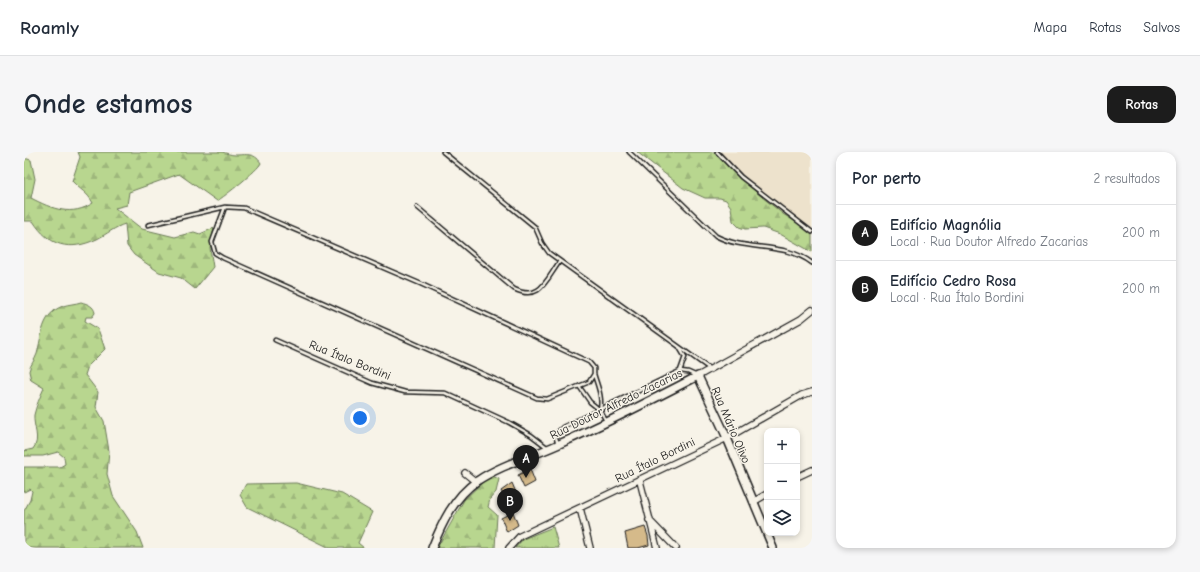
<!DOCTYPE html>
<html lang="pt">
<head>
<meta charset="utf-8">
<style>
  :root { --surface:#fff; --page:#f6f6f7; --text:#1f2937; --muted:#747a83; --line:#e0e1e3; --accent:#1c1c1c }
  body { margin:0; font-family:"Comic Neue",sans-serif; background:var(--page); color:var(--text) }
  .controls { position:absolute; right:12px; bottom:12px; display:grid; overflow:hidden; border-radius:8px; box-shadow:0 2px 6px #0003 }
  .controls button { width:36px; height:36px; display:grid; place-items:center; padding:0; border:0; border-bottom:1px solid var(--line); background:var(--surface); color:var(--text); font:20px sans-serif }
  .you { position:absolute; left:336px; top:266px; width:14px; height:14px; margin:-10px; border:3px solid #fff; border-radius:50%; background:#1a73e8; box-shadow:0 0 0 6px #1a73e833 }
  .badge { display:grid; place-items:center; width:26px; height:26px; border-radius:50%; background:var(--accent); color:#fff; font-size:13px; font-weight:700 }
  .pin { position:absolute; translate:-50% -33px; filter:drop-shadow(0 1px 2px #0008) }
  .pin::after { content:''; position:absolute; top:21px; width:14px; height:12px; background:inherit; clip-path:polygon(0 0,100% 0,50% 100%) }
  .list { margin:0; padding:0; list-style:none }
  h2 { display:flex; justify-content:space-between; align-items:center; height:52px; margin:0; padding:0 16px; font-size:17px }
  h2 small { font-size:13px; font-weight:400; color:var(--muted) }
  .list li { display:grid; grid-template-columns:26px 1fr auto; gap:12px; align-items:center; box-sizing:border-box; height:56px; padding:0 16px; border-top:1px solid var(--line) }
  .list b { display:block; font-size:15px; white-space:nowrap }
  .list p { margin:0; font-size:13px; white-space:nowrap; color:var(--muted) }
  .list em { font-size:13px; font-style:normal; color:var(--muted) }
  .icon { flex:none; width:22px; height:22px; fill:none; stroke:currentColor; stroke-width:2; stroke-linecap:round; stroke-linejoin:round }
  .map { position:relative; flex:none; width:788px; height:396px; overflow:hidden; border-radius:12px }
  header { display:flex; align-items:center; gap:24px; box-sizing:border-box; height:56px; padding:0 20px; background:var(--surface); border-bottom:1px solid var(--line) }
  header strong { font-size:19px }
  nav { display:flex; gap:22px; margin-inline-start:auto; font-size:14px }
  .intro { display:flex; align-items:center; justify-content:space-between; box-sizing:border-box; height:96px; padding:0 24px }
  h1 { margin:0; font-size:28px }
  .button { padding:10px 18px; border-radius:12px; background:var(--accent); color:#fff; font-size:14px; font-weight:700 }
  main { display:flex; gap:24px; padding:0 24px }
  aside { flex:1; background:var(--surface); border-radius:12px; box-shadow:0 2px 6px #0003 }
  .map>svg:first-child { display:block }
  .built { fill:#ede2cc }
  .forest { fill:url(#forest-firs); stroke:#6a7956 }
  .park { fill:url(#park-tufts); stroke:#6a7956 }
  .building { fill:#d5ba8a; stroke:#1c1c1c }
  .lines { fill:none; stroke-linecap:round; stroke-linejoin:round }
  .service-casing { stroke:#1c1c1c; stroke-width:5.5 }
  .minor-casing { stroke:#1c1c1c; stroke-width:8 }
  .tertiary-casing { stroke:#1c1c1c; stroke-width:10 }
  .service { stroke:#f7f3e8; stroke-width:2.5 }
  .minor { stroke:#f7f3e8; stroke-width:5.5 }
  .tertiary { stroke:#f7f3e8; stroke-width:7 }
  .labels { text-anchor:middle; stroke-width:3; stroke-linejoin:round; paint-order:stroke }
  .street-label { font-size:12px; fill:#1c1c1c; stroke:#f7f3e8 }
</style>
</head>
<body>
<header>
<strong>Roamly</strong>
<nav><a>Mapa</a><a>Rotas</a><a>Salvos</a></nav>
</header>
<div class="intro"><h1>Onde estamos</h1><a class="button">Rotas</a></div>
<main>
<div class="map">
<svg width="788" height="396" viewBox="0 0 788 396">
  <defs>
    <pattern id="forest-firs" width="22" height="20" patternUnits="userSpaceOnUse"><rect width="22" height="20" fill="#b8d68f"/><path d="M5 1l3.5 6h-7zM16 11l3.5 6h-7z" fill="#9eb77b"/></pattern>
    <pattern id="park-tufts" width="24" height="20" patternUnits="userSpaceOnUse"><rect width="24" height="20" fill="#b8d68f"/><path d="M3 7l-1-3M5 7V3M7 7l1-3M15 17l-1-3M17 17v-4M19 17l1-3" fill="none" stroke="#9eb77b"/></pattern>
  </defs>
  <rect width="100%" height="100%" fill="#f7f3e8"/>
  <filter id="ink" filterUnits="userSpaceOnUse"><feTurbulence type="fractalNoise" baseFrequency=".025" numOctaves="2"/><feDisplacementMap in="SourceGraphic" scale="8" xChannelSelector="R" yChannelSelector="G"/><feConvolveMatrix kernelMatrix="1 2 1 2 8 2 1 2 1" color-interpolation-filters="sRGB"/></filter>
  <g filter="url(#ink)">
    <!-- built -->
    <path class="built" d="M687,0H788V83L731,45Z"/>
    <!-- forest -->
    <path class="forest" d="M54,0H198C202,1 207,3 211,3C222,3 230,0 237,11C235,17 200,45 193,49L155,22L105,40L103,53L91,56L118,77L151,85L170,80L176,82L190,76L186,96L189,115L171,137L157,126L135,120L110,103L103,94L101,72C91,75 83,82 73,87C45,100 25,94 9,69H0V6L7,8L11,27L7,46C28,57 48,65 69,51C63,40 56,38 48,29L56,5Z
      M613,0H694L732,40L759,62L788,80V100L756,82L739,76L721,77L715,75L709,69L707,55L702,48L696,46H681L659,36Z
      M57,150C64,152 70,154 71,161L68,165H62L61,169L74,177L81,197L64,214L61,223L74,240L72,255L80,269L85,299L83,322L89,344L113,380L119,396H0V359L6,348L8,339L6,337L0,340V315H36L41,312L40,305L34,300L19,304H0V299L9,297C17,287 9,275 10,263C12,254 16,245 20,236L7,228L5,219C6,213 11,208 13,202C18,184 17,162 39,154C45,152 51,152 57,150Z
      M466,323L475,327L472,340L466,347L464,355L473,363L471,396H413L440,348Z
      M272,331L318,342L348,360L334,391L340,396H306L223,355L216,343L222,332Z"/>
    <!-- park -->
    <path class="park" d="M529,375L535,396H491L499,387Z"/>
    <!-- building -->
    <path class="building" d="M506,317L511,330L500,336L494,323Z
      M488,331L493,343L483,350L477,339Z
      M489,360L494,373L483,380L477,366Z
      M621,375L624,384L625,393L614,396H604L601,381Z"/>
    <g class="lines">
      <defs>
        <path id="service" d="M419,0L511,75L518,91L525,101L686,217
          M605,0L692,84C723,100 759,89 788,111
          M693,0L717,25L788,80
          M393,55L490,137C516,150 522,128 536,109
          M124,73L201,55L220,56L397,132L565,210L570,216V222L565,230L523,247L513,246L199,106L191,101L188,90L201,55
          M251,188L348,231L381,240L421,241L484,270L507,283L524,296
          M655,195L661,205L656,219
          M570,222C573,233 579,245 576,257
          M555,234L566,250L576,258L582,269
          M534,292L531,283L539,275L656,219L664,220L673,224"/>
        <path id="minor" d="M674,224L777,167L788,158
          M441,321L452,330
          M773,325L788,318
          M616,329L633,396
          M729,350L743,342
          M556,356L566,396
          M625,368L652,396
          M485,396L496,384L703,286L778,243L788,240"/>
        <path id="tertiary" d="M408,396C418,371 430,345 453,329C477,313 506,305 533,293C581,272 628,248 674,224L703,286L749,396"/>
      </defs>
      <!-- service casing -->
      <use href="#service" class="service-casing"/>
      <!-- minor casing -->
      <use href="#minor" class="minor-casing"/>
      <!-- tertiary casing -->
      <use href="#tertiary" class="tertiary-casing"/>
      <!-- service -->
      <use href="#service" class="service"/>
      <!-- minor -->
      <use href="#minor" class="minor"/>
      <!-- tertiary -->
      <use href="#tertiary" class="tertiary"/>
    </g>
  </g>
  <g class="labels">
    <!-- street labels -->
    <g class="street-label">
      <text transform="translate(326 208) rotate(22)" y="4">Rua Ítalo Bordini</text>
      <text transform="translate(592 252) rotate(-26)" y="4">Rua Doutor Alfredo Zacarias</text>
      <text transform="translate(707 273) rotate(67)" y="4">Rua Mário Olivo</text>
      <text transform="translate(631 308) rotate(-26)" y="4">Rua Ítalo Bordini</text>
    </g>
  </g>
</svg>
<div class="controls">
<button>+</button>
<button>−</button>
<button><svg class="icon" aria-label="layers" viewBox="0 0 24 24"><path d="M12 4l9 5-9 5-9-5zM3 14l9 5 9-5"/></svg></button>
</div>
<div class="you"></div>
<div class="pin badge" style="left:502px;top:326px">A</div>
<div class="pin badge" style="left:486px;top:369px">B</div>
</div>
<aside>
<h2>Por perto<small>2 resultados</small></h2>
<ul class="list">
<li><span class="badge">A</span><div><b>Edifício Magnólia</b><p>Local · Rua Doutor Alfredo Zacarias</p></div><em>200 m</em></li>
<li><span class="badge">B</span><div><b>Edifício Cedro Rosa</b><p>Local · Rua Ítalo Bordini</p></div><em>200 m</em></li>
</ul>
</aside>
</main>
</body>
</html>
